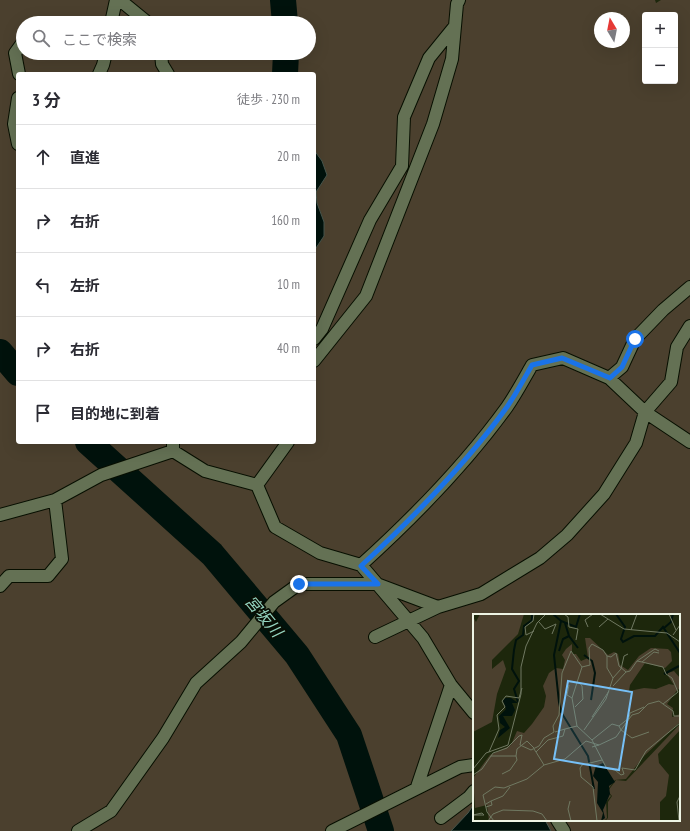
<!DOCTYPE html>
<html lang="ja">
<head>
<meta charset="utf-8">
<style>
  :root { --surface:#fff; --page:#f2f2f3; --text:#2b2b33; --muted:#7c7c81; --line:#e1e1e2 }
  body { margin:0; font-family:"PT Sans Narrow","Noto Sans JP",sans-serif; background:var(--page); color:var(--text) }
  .controls { position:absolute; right:12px; top:12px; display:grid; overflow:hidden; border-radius:4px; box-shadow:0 4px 16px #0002 }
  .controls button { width:36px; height:36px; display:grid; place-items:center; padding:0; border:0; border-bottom:1px solid var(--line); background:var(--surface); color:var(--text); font:20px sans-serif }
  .compass { position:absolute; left:594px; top:12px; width:36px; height:36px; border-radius:50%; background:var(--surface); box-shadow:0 4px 16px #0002; rotate:350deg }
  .stop { position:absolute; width:12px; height:12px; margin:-9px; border:3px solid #1a73e8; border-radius:50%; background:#fff }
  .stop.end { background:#1a73e8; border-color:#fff; box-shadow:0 1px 4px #0008 }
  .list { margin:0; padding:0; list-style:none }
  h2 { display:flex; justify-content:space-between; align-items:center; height:52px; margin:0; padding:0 16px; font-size:17px }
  h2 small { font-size:13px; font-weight:400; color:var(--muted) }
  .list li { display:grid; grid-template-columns:26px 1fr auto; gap:12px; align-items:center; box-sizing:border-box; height:64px; padding:0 16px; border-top:1px solid var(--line) }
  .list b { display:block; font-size:15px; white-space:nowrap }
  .list em { font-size:13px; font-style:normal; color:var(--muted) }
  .icon { flex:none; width:22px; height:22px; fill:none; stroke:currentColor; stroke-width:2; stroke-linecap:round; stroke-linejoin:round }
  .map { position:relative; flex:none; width:690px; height:831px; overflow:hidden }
  .search { position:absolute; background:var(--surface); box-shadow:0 4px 16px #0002; left:16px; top:16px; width:300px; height:44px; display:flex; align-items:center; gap:10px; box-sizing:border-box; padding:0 14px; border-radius:22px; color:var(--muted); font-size:15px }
  .panel { position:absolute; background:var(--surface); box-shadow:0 4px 16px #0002; left:16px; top:72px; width:300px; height:372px; border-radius:4px }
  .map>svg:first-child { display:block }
  .green { fill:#4b402e; fill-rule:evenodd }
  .water { fill:#00120c; stroke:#47564d }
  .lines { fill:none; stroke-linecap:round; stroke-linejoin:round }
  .river { stroke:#00120c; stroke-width:26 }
  .minor-casing { stroke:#070f00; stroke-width:14 }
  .minor { stroke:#647154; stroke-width:12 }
  .route { stroke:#1a73e8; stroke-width:5 }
  .labels { text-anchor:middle; stroke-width:3.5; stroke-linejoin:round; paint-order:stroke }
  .water-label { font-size:16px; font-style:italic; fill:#95d5c1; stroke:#090e04 }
  .inset-river { fill:none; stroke:#00120c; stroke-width:2 }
  .inset-road { fill:none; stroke:#707962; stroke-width:1 }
  .view { fill:#76c0f7; fill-opacity:0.15; stroke:#76c0f7; stroke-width:2 }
  .inset-edge { fill:none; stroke:#edf4e4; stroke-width:2 }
</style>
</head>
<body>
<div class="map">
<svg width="690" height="831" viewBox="0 0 690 831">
  <rect width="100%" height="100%" fill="#1d270c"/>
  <!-- green -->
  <path class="green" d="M0,0H655L656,3L661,0H690V831H0ZM645,15H675V81H645ZM600,18H624V42H600ZM23,23H309V53H23ZM18,74H314V442H18ZM474,615H679V820H474Z"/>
  <!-- water -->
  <path class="water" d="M314,150L322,161L327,175L316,192L317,203L324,222V236L314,251Z
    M474,804V820H545L551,831H451L468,813Z"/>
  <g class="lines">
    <!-- river -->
    <path class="river" d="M283,0L285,23
      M285,74L286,53
      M0,352L18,373
      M88,442L212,554L297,655L349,735L381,831"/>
    <defs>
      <path id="minor" d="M120,0L148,23
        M111,23L116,0
        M161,53L162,64L168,74
        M19,74L15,53L23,42
        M99,74L103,65L106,53
        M18,98L14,124L18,144
        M690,326L677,347L671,382L645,412L690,442
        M314,339L322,329L370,220L402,166L404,117L429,58L455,26
        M314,361L366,296L433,124L452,59L457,4L459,0
        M609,378L622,367L635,339L663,310L690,287
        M173,442V451L205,471L257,485L275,527L320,553L361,565L423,638L451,685L474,713
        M257,485L288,442
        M55,500L101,475L173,451
        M0,515L55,500L62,559L48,576H9L0,586
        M361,565C414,517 465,465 507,407C516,394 524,379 532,365L563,358L609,378L645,412L636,443L604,494L567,535L540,558L481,594L438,607
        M417,787L451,685
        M441,818L469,797L474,791
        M557,820L564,831
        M78,831L111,811L163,738L196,683L241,642L274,602L299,584H377L438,607L375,637
        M332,831L460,767L474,765"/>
    </defs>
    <!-- minor casing -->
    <use href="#minor" class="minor-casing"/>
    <!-- minor -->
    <use href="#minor" class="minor"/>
  </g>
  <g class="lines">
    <!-- route -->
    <path class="route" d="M299,584H378L361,566C414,517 465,465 507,407C516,394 524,379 532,365L562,358L610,378L622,367L635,339"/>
  </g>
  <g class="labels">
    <!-- water labels -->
    <g class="water-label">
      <text transform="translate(264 616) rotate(50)" y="6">宮坂川</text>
    </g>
  </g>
  <!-- overview -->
  <g transform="translate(473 614)">
    <rect width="207" height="207" fill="#1d270c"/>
    <path d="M7,0H51L45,20L19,46V55L30,46L33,55L24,80L19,108L0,118V3L3,8ZM112,24H117L135,41L141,38L145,40L147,51L155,56L166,42L178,34L195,35L198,38L199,47L192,54L172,49L157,71L156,77L171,74L183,75L196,70L201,71L195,62V59L201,57L207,64V76L205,75L194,90L200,94L199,103L207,100V108L171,142L153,165L142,166L134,177L138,182L133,188L134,204L131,207H16L14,191L2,194L0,164L17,141L38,131L44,117L51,119L59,110L71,93L73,82L70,72L76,59L83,54L90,55L92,46L89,41L93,35L99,30V40H103L108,47L115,44ZM207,110V116L185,140L186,149L196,161L193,182L187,188V207H132L135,204V188L139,182L135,177L143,166L153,167Z" fill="#4b402e"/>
    <path d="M32,84H38L45,89H39L42,96L39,102H30L37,114L25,124L27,116L32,113L27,109L26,102L33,95L30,87ZM130,149L142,168L136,172L137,180L130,196L132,204L128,207L130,199L124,189L125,168L120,162L123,152Z" fill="#00120c"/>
    <path class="inset-river" d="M80,0L88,7L103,13L107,0M143,0L152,13L148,25L150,28L161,22H182L190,13L207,39M88,7L81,41L86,88L88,98L115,142L121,175M92,9L96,22L105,34M191,14L198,8L200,0M86,37L90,25L96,22M111,41L119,47L122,59L118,86M191,60L206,52M45,88L41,75L46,67L39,55L41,36L43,26L50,21L51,12L59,6V0"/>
    <path class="inset-road" d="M61,0L60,7L52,13L53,21L61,17M91,0L95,3L96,13L105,15L103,26M127,0L151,15L194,19L207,28M196,0L203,16M66,8L72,15L83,10L79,20M115,13L112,6L120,0M126,13L135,5M158,16L164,0M200,21L207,11M186,39L181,38L169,48L164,47L182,35L186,37M134,42L138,43L143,39L146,52L153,58L157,57L164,47M169,48L190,53L193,60L199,64L205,78L190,90L200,97L201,102H207M109,53L117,51L116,34L119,30L130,36L134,42V54L140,64L133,85L111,116M140,64L148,55L151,42L155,40M96,71L94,81L99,84M140,72L153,58M102,93L110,85L109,72L106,68M119,103L136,77M146,112L156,104L157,99L171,93M92,115L104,112M176,118L159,124L148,116L159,101L166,99L175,90L186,87L190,90M119,126L139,110L146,112L148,116L143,123L126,131M61,135L63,138L75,126L90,122L92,115L82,118M16,138L26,115L24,101L32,93L29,87L33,82L46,84L49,74M18,142H43L44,135L54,127L61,134M71,151L92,145L113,127L126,131L119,133M0,155L13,139L35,131L48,80V53L53,32L64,9L73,0M29,160L37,156L44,146L43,142M0,161L9,155L20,139L34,134L46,122L49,121L47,131L58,136L66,132L71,124L81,118L80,112L86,101L89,59L98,37L109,53L99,84L104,112L119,126L134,155L142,156L148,161L151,160L149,154L162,156L173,137L207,109M18,187L30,182L37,173M97,187L95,195L98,207M13,190L18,187L19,191L13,193M0,201L9,199L11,201H1M15,207L20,200L30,196L60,197L69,200L74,207M21,207L14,198L10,181L22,173L31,174L54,165L71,151L63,138M124,207L120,173L108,163L107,154L109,151L129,146M206,207L204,188L207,182"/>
    <path class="view" d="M95,67L159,78L146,156L81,145Z"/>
    <rect width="207" height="207" class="inset-edge"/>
  </g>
</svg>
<div class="controls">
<button>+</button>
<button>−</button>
</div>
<svg class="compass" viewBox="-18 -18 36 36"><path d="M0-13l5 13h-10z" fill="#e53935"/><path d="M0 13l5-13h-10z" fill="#7c7c81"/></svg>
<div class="stop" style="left:635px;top:339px"></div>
<div class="stop end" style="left:299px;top:584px"></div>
<div class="search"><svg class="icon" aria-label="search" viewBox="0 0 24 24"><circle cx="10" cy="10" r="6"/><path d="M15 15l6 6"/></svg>ここで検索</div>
<section class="panel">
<h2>3 分<small>徒歩 · 230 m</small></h2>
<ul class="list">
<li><svg class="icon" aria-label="ahead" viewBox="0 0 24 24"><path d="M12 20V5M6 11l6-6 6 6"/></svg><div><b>直進</b></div><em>20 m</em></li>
<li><svg class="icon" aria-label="right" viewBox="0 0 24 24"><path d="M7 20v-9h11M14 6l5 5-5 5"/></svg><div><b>右折</b></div><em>160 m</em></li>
<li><svg class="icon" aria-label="left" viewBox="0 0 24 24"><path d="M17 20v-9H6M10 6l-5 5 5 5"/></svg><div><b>左折</b></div><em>10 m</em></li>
<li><svg class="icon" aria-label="right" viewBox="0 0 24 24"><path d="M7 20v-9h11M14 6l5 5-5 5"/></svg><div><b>右折</b></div><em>40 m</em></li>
<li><svg class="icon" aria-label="arrive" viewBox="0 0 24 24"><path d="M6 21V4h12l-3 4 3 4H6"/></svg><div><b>目的地に到着</b></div></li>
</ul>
</section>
</div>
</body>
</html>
